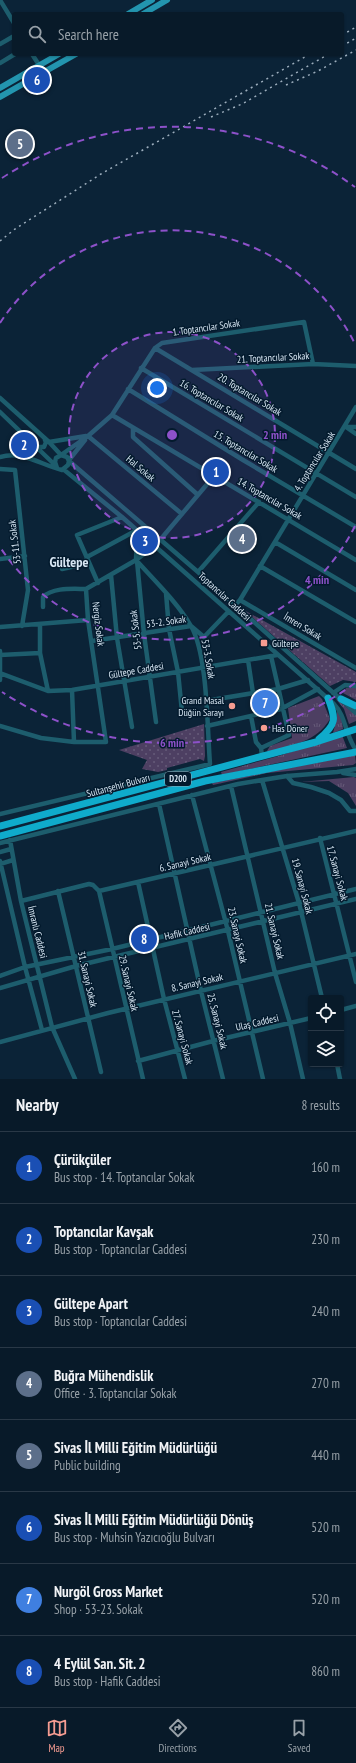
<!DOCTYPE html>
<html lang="en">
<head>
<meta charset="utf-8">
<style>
  :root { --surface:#081a29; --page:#162735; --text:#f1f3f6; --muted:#98a1a8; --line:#293846; --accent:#f59c91 }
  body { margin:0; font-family:"PT Sans Narrow",sans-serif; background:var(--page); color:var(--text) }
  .controls { position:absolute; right:12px; bottom:12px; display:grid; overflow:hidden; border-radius:4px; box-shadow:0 1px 3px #0004 }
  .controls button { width:36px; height:36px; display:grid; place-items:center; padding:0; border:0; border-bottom:1px solid var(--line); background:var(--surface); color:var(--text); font:20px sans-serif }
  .you { position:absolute; left:157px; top:388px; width:14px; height:14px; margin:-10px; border:3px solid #fff; border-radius:50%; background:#1a73e8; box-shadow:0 0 0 6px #1a73e833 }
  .badge { display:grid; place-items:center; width:26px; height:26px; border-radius:50%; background:var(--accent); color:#fff; font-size:13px; font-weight:700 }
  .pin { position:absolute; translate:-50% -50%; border:2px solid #fff; box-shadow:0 1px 4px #0006 }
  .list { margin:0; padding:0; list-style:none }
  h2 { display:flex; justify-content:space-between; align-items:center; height:52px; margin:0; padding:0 16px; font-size:17px }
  h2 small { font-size:13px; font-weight:400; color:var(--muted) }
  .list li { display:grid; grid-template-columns:26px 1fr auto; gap:12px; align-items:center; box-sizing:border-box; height:72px; padding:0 16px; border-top:1px solid var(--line) }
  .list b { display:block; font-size:15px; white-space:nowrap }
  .list p { margin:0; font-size:13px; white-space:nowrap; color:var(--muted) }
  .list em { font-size:13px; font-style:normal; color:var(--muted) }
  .icon { flex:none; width:22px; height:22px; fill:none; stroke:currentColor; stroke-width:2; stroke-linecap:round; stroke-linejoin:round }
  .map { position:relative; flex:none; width:356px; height:1079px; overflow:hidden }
  .search { position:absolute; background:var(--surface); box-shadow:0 1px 3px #0004; left:12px; right:12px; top:12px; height:44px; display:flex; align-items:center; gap:10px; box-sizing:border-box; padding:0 14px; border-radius:4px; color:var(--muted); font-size:15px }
  .sheet { height:628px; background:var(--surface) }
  nav { display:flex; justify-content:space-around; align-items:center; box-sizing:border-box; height:56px; border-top:1px solid var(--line); background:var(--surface); font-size:11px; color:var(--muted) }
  nav a { display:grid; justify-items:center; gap:2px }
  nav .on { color:var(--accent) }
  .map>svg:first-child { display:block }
  .grass { fill:url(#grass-tufts) }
  .park { fill:url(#park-dots) }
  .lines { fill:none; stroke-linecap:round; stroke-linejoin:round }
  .minor { stroke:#1d5d6d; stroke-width:4.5 }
  .major { stroke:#2395af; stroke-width:6 }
  .highway { stroke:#0fabcb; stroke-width:7 }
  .rail { stroke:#9daebd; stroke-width:1.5; stroke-dasharray:2 4; stroke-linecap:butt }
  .ring { fill:none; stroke:#8d51c9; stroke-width:2; stroke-dasharray:7 5 }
  .poi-dot { fill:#f59c91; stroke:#031a2d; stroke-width:1.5 }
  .labels { text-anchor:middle; stroke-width:3; stroke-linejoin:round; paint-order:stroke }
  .shield { fill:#031a2d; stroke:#97a9b8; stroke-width:1 }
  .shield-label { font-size:9px; font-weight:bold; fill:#d7e6f3 }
  .street-label { font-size:10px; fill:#d7e6f3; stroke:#031a2d }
  .poi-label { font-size:10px; fill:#d7e6f3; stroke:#031a2d; text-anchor:start }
  .district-label { font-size:14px; font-weight:bold; fill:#d7e6f3; stroke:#031a2d }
  .centre { fill:#8d51c9; stroke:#031a2d; stroke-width:2 }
  .ring-label { font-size:12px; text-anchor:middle; font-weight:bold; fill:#8d51c9; stroke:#031a2d; stroke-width:3; stroke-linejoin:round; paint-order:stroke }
</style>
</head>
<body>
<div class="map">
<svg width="356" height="1079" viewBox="0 0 356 1079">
  <defs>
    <pattern id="grass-tufts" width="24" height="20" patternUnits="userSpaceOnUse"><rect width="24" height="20" fill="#4d3f62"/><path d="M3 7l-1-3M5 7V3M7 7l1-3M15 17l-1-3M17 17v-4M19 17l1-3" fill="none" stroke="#665b79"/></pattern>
    <pattern id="park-dots" width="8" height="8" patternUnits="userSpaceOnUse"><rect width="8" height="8" fill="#4d3f62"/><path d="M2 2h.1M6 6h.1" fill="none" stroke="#665b79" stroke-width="1.8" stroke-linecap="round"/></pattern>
  </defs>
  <rect width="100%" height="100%" fill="#0b2337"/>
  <!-- grass -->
  <path class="grass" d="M356,687V700L343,693L346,688Z
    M319,696L322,699L330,719C316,742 294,744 270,752L267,751L270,746L292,738L288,708Z
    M335,698L356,715V721L349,724L344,709Z
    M337,710L342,720L343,729L333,733L337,718Z
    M342,735L347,748L222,775L221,772L282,755Z
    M355,755L356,763L353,765L267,773L213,785L212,783Z
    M354,777L356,778V806L348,793L329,781L301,782Z"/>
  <!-- park -->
  <path class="park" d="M244,610L356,672V682L343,680L330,686Z
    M204,724L205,756L204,761L200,759L167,768V770L158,772L142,769L147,760L119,750Z"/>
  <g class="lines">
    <!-- minor -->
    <path class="minor" d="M0,0L14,23
      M0,44L14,36
      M32,54L39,65
      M0,63L15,54
      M155,348L356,469
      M141,368L356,497
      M192,370L313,364L356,366
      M128,389L243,460L356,527
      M0,398L49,442L61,455
      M0,412L55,465
      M112,415L356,560
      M346,427L356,434
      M346,427H356
      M133,428V437L198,495
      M88,436L182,514
      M49,442L86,436
      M36,447H44L46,442L45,440
      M61,455L88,436L112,415L155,348L162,343L304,322L313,364
      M0,457C22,450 41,465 62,470L68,465L69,461L67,457L61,455L56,458L55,462L57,468
      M69,460L85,440
      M69,461L198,572L356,713
      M0,469L15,470L28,590L22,626
      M63,469L122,517L334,704C346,716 345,735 356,750
      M160,540L214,476
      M275,542L356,590
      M0,559L25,556
      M137,561L144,634L156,722
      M260,566L356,622
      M198,572L259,502
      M111,575L117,638L132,727
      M98,583L77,535L122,517
      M166,593L169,629L178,672L182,712
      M240,600L356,668
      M235,605L240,600L356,407
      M43,607V597C53,587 73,589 86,589
      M40,624V653L48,691
      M0,627L88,620
      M92,641L191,626L204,637L228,612
      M0,651V680
      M0,655L40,653
      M248,660L253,693
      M0,673L48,691L72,690L277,655
      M72,690L74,742
      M333,693L345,685L356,686
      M205,701L278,689L308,680
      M251,716L256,742L261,748
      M0,726L41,738L74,742H106L88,620L86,589L136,560L155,546
      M207,726L281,709L318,689
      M262,756L261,748L289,735L271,656
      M343,773L356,775
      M287,776L293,783L311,787L329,793L341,800L350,811H356
      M262,780L299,903L322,998
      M231,786L275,973L290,1023L303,1079
      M192,795L228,931L263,1079
      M159,804L201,991L223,1079
      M0,814L210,764C207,727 208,656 191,626C177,602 154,580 136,560L137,530L87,557L85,564L62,569
      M320,838L356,982
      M10,840L21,901L52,1027L75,1079
      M0,843L238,784L287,776L337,772L356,769
      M0,852L11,849
      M0,861L25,967L42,1030
      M0,864L13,860
      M138,882L164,999L185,1079
      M58,891L101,1072
      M99,891L143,1079
      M21,901L89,884L93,885L99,891L356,831
      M0,976L25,967L112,949L356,889
      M0,988L76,966L356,899
      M341,1010L356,1006
      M0,1042L108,1013L356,954
      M138,1061L213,1041L311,1018
      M337,1064L340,1079"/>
    <!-- major -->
    <path class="major" d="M128,14L152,0
      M143,14L167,0
      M0,88L59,54
      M0,97L76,54"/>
    <!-- highway -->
    <path class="highway" d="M341,699L356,706
      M319,739C337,724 336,719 328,698
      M0,826L316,742L356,729
      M0,836L205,781L356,752"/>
    <!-- rail -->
    <path class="rail" d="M342,35L356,27
      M342,46L356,38
      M286,85L318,71L356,50
      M211,117L242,104L329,54
      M0,241L15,229L101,174L310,54"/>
  </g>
  <!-- distance rings -->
  <circle cx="172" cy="435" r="103" fill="#8d51c9" fill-opacity=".12"/>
  <g class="ring">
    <circle cx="172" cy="435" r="103"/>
    <path d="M355 526A205 205 0 0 1 0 547M0 323A205 205 0 0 1 355 344"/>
    <path d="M355 683A308 308 0 0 1 2 692M2 178A308 308 0 0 1 355 187"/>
  </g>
  <!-- markers -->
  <g class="poi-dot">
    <rect x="260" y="639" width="8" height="8" rx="2"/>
    <circle cx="232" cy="706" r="4"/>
    <circle cx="264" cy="728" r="4"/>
  </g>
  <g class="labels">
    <!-- shield labels -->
    <rect class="shield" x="165" y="772" width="26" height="14" rx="3"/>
    <g class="shield-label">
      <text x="178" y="782">D200</text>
    </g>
    <!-- street labels -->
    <g class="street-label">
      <text transform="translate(206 327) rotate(-8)" y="4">1. Toptancılar Sokak</text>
      <text transform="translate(273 357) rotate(-3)" y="4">21. Toptancılar Sokak</text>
      <text transform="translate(250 394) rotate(31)" y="4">20. Toptancılar Sokak</text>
      <text transform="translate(212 400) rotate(31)" y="4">16. Toptancılar Sokak</text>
      <text transform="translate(246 451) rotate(31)" y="4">15. Toptancılar Sokak</text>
      <text transform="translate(314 461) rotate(-58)" y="4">4. Toptancılar Sokak</text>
      <text transform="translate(141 468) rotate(40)" y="4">Hal Sokak</text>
      <text transform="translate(270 498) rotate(30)" y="4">14. Toptancılar Sokak</text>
      <text transform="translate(14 542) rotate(-97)" y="4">53-11. Sokak</text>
      <text transform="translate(225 596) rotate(42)" y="4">Toptancılar Caddesi</text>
      <text transform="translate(166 621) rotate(-8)" y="4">53-2. Sokak</text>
      <text transform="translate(99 624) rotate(83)" y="4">Nergiz Sokak</text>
      <text transform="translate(303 626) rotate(31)" y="4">İmren Sokak</text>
      <text transform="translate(135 630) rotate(-97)" y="4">53-5. Sokak</text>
      <text transform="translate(209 659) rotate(80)" y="4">53-3. Sokak</text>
      <text transform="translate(136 670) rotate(-10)" y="4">Gültepe Caddesi</text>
      <text transform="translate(118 785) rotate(-15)" y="4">Sultanşehir Bulvarı</text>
      <text transform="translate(185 862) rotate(-13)" y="4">6. Sanayi Sokak</text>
      <text transform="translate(338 873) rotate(75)" y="4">17. Sanayi Sokak</text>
      <text transform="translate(303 886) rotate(75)" y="4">19. Sanayi Sokak</text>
      <text transform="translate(187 931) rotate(-13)" y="4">Hafik Caddesi</text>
      <text transform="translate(275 931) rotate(77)" y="4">21. Sanayi Sokak</text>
      <text transform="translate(38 932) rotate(76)" y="4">İmranlı Caddesi</text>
      <text transform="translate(238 935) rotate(77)" y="4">23. Sanayi Sokak</text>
      <text transform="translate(88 979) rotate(77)" y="4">31. Sanayi Sokak</text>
      <text transform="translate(197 982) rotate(-13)" y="4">8. Sanayi Sokak</text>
      <text transform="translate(129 983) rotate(77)" y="4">29. Sanayi Sokak</text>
      <text transform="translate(218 1021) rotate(76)" y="4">25. Sanayi Sokak</text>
      <text transform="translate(257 1022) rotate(-13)" y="4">Ulaş Caddesi</text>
      <text transform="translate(183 1037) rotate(75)" y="4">27. Sanayi Sokak</text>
    </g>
    <!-- poi labels -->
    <g class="poi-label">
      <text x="272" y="647">Gültepe</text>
      <text x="224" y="704" text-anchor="end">Grand Masal<tspan x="224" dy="12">Düğün Sarayı</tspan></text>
      <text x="272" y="732">Has Döner</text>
    </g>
    <!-- district labels -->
    <g class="district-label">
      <text x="69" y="567">Gültepe</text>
    </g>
  </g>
  <circle cx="172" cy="435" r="6" class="centre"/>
  <g class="ring-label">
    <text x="275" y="439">2 min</text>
    <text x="317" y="584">4 min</text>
    <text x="172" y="747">6 min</text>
  </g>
</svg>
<div class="controls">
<button><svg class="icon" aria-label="locate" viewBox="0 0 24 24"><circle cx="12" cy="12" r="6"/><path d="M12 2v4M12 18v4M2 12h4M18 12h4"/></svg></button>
<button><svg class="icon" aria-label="layers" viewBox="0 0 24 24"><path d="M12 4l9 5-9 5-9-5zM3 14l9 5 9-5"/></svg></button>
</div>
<div class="you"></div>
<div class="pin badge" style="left:216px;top:472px;background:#1a4fb4">1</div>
<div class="pin badge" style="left:24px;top:445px;background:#1a4fb4">2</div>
<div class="pin badge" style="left:145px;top:541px;background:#1a4fb4">3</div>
<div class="pin badge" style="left:242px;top:539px;background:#5c6f8a">4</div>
<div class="pin badge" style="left:20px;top:144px;background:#5c6f8a">5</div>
<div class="pin badge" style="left:37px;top:80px;background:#1a4fb4">6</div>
<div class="pin badge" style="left:265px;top:703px;background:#3f7fe0">7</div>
<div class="pin badge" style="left:144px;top:939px;background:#1a4fb4">8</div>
<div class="search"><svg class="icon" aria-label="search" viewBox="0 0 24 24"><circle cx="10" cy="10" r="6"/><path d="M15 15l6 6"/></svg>Search here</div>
</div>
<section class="sheet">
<h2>Nearby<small>8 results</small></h2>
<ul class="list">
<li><span class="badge" style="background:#1a4fb4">1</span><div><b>Çürükçüler</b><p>Bus stop · 14. Toptancılar Sokak</p></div><em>160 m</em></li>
<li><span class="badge" style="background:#1a4fb4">2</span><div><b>Toptancılar Kavşak</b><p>Bus stop · Toptancılar Caddesi</p></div><em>230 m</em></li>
<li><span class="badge" style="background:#1a4fb4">3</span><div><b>Gültepe Apart</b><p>Bus stop · Toptancılar Caddesi</p></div><em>240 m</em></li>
<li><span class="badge" style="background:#5c6f8a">4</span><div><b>Buğra Mühendislik</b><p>Office · 3. Toptancılar Sokak</p></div><em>270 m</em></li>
<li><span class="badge" style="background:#5c6f8a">5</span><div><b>Sivas İl Milli Eğitim Müdürlüğü</b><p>Public building</p></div><em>440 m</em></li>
<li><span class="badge" style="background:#1a4fb4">6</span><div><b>Sivas İl Milli Eğitim Müdürlüğü Dönüş</b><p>Bus stop · Muhsin Yazıcıoğlu Bulvarı</p></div><em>520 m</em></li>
<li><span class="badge" style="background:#3f7fe0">7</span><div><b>Nurgöl Gross Market</b><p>Shop · 53-23. Sokak</p></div><em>520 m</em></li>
<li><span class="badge" style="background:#1a4fb4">8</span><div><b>4 Eylül San. Sit. 2</b><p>Bus stop · Hafik Caddesi</p></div><em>860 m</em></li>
</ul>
</section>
<nav>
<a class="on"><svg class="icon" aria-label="map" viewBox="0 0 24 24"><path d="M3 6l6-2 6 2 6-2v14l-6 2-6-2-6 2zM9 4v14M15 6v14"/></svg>Map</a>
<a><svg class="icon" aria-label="directions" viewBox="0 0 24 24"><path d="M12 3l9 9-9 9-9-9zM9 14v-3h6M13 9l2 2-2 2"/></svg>Directions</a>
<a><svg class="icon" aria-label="saved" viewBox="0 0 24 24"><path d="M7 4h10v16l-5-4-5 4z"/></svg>Saved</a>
</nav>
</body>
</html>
